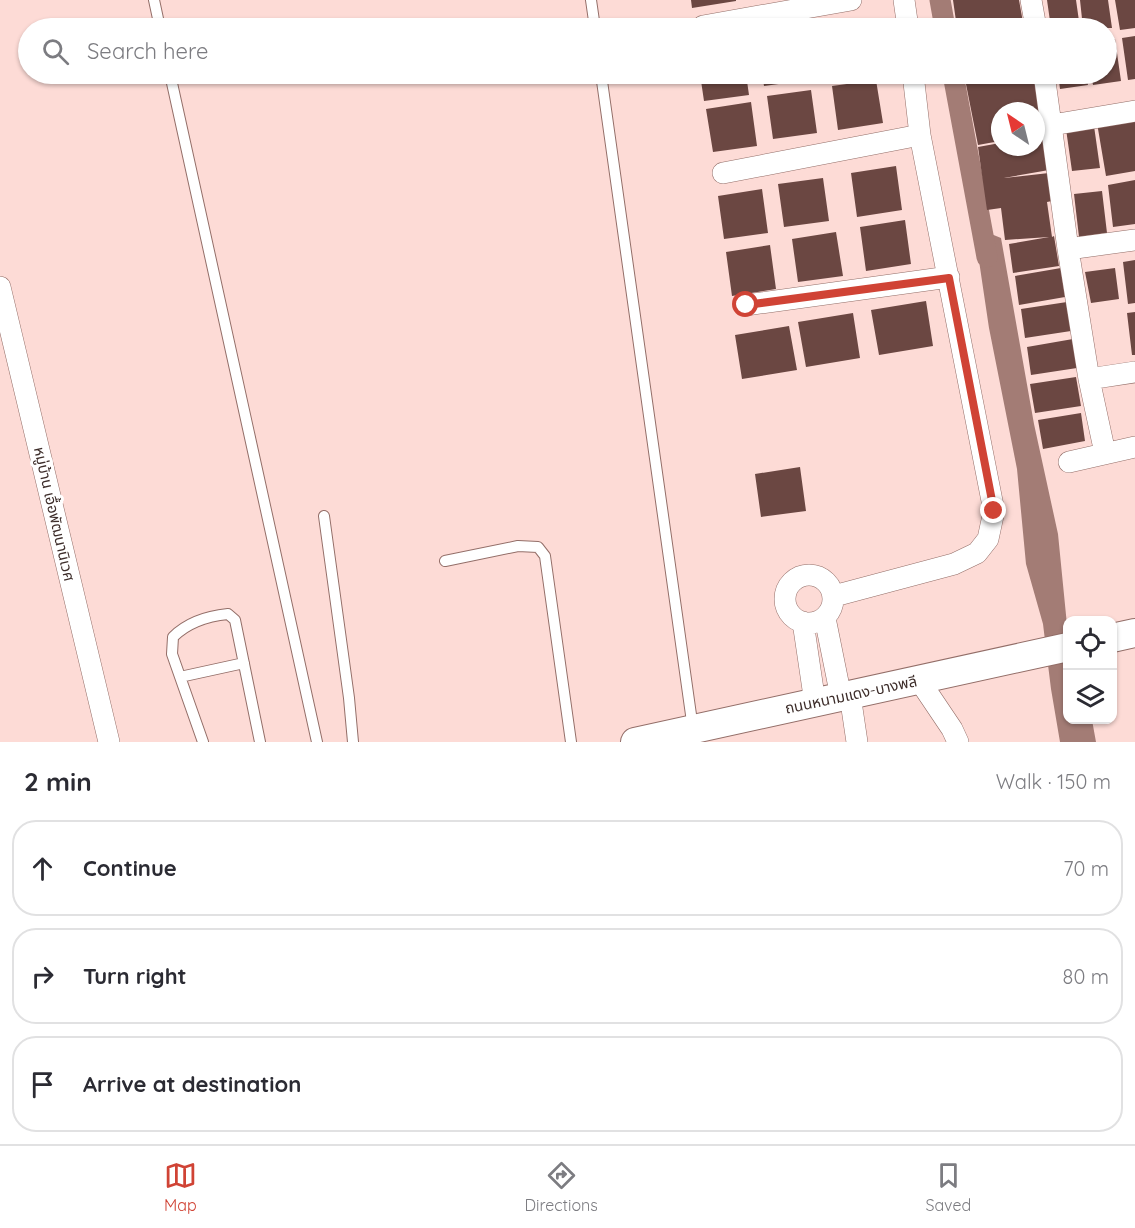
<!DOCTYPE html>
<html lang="en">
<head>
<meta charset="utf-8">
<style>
  :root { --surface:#fff; --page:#f7f7f7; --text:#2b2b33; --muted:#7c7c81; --line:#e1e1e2; --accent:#d04335 }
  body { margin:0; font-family:Quicksand,"Noto Sans Thai",sans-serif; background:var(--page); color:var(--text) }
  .controls { position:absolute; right:18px; bottom:18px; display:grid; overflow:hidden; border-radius:12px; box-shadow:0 2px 4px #0004 }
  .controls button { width:54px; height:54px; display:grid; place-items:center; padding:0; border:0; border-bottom:2px solid var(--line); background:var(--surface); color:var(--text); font:30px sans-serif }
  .compass { position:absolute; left:991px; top:102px; width:54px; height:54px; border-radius:50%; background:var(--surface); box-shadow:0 2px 4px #0004; rotate:325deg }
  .stop { position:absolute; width:18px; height:18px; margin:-14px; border:4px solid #d04335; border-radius:50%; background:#fff }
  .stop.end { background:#d04335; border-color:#fff; box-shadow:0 2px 6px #0008 }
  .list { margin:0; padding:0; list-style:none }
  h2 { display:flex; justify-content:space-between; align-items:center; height:78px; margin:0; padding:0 24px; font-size:26px }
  h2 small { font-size:20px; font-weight:400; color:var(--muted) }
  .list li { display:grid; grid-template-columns:39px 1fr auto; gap:18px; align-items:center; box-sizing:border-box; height:96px; margin:0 12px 12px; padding:0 12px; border:2px solid var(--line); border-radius:24px }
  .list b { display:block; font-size:22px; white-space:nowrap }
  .list em { font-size:20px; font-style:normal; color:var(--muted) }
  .icon { flex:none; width:33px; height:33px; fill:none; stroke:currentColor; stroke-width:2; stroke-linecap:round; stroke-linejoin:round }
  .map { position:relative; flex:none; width:1135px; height:742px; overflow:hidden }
  .search { position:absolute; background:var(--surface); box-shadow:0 2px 4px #0004; left:18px; right:18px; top:18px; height:66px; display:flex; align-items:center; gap:15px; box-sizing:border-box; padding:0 21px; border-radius:33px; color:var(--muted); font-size:22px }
  .sheet { height:402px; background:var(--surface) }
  nav { display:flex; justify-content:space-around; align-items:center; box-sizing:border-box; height:84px; border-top:2px solid var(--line); background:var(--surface); font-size:16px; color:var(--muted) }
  nav a { display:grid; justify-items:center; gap:3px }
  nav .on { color:var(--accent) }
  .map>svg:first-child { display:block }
  .water { fill:#a37c75 }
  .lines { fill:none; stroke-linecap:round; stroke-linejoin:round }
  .canal { stroke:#a37c75; stroke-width:21 }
  .building { fill:#6b4742 }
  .lane-casing { stroke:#936e68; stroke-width:12 }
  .street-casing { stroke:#936e68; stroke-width:22 }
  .secondary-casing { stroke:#936e68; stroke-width:30 }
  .lane { stroke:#fff; stroke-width:10 }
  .street { stroke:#fff; stroke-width:21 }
  .secondary { stroke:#fff; stroke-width:28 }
  .route { stroke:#d04335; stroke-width:8 }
  .labels { text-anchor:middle; stroke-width:6; stroke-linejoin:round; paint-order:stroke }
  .street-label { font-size:15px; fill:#3d2d2a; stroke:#fff }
</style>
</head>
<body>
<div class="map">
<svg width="1135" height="742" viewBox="0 0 1135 742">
  <rect width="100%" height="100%" fill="#fddbd6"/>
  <!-- water -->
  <path class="water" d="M974,227L1001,238L1034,424L1058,534L1067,625L1068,720H1092L1096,742H1060L1051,689L1043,624L1026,564L1017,469L989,328Z"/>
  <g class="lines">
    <!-- canal -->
    <path class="canal" d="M940,0L945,28
      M953,74L987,257"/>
  </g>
  <!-- building -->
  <path class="building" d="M691,0H736V1L692,8Z
    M953,0H1019L1024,28H957Z
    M1047,0H1076L1080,28H1051Z
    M1080,0H1108L1112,28H1083Z
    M1115,0H1135V28L1120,30Z
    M873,20L874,28H826V27Z
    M1135,36V79L1128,80L1122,38Z
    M1115,39L1121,81L1093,85L1091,74H1107V40Z
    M700,74H746L749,95L704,101Z
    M762,74H808V80L764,86Z
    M964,74H971L972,76L984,74H1033L1044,134L1036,135V111H1000V141L978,145Z
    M1058,74H1086L1088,85L1060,89Z
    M876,80L883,123L838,130L832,86Z
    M811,90L817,133L773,139L767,96Z
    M751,102L757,146L713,152L706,109Z
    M1135,117V171L1106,176L1097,123Z
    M1094,126L1100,168L1072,171L1066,129Z
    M1043,136L1049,170L1004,178L1049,173L1052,201L1047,202L1052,237L1054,236L1059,266L1013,273L1009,244L1049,237L1005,240L1001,208L987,210L978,147L1000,143V147H1036V137Z
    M896,166L902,210L857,217L851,173Z
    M823,178L829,221L784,227L778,184Z
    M1135,180V224L1113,227L1108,185Z
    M762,189L768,233L724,239L718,196Z
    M1102,191L1107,233L1079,237L1074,194Z
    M905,220L911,264L866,271L860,227Z
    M836,232L843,276L798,282L792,239Z
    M770,245L776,289L732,296L726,252Z
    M1135,260V303L1128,304L1123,262Z
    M1061,268L1065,297L1019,305L1015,276Z
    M1115,268L1119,299L1091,303L1085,272Z
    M926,301L933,346L879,355L871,310Z
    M1067,302L1071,331L1025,338L1021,309Z
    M1135,312V355H1132L1127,313Z
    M853,313L860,358L806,367L798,322Z
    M789,326L797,370L742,379L735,335Z
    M1073,339L1077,368L1031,375L1027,347Z
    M1076,377L1081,406L1035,413L1030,384Z
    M1081,413L1085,441L1043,449L1038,420Z
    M800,467L806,511L761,517L755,474Z"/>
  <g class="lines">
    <defs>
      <path id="lane" d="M154,0L160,28
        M591,0L595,28
        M170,74L317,742
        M601,74L693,729
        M324,516L349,698L353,742
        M445,561L518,546L538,547L545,556L571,742
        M180,677L244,663
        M203,742L172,654L173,637C187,623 208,616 228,614L235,620L260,742"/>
      <path id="street" d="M904,0L908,28
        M1031,0L1036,28
        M703,26L851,0
        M1044,74L1068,249L1089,379L1105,453
        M1052,125L1135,111
        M723,173L920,135
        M1068,249L1135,240
        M0,287L109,742
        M746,305L949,277
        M1089,379L1135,372
        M1069,462L1135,447
        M785 599a24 24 0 1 1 48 0a24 24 0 1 1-48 0Z
        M834,596L954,564L977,553L988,539L994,511L920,135L913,74
        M825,618L841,697
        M803,622L815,703
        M919,680L952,729L958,742
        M850,695L857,742"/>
      <path id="secondary" d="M1112,638L1135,633
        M635,742L1068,647"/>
    </defs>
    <!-- lane casing -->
    <use href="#lane" class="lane-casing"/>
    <!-- street casing -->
    <use href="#street" class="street-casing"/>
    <!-- secondary casing -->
    <use href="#secondary" class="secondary-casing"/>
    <!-- lane -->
    <use href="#lane" class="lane"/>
    <!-- street -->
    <use href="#street" class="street"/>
    <!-- secondary -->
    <use href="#secondary" class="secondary"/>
  </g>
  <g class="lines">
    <!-- route -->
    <path class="route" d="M746,305L949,278L994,511"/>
  </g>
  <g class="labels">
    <!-- street labels -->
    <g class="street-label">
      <text transform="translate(54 514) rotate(77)" y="5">หมู่บ้าน เอื้อพัฒนานิเวศ</text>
      <text transform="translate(851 695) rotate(-12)" y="5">ถนนหนามแดง-บางพลี</text>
    </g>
  </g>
</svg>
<div class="controls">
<button><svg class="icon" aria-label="locate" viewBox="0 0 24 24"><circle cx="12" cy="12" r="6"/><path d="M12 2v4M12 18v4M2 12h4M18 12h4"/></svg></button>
<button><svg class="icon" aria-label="layers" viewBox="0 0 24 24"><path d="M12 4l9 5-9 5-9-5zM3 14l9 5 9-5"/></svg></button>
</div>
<svg class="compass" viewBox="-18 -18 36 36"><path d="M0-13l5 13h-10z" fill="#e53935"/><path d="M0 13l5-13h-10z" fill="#7c7c81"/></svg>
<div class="stop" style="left:746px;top:305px"></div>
<div class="stop end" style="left:994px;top:511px"></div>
<div class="search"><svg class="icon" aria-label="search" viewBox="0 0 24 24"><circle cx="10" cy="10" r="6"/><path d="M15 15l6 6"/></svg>Search here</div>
</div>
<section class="sheet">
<h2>2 min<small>Walk · 150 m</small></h2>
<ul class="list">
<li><svg class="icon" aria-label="ahead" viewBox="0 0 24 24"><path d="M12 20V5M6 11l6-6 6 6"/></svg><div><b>Continue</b></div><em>70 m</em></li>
<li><svg class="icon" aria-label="right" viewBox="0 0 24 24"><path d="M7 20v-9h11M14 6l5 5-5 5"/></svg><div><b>Turn right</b></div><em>80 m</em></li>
<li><svg class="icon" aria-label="arrive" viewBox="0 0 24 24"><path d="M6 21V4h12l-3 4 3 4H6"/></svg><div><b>Arrive at destination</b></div></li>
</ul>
</section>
<nav>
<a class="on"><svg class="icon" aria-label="map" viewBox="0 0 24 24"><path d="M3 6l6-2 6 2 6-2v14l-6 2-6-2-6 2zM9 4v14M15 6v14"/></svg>Map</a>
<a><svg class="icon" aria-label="directions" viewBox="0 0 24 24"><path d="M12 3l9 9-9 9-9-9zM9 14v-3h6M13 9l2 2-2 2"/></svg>Directions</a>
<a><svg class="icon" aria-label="saved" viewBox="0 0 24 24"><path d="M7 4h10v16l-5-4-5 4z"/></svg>Saved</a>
</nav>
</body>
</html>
